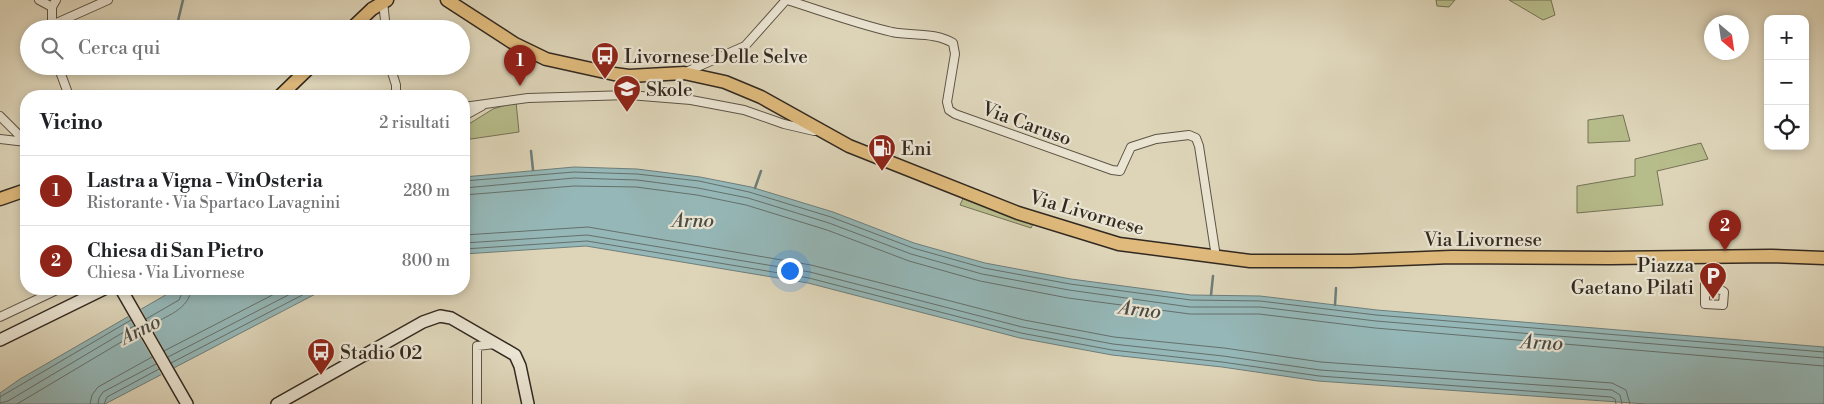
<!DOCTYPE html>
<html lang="it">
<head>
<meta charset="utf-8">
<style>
  :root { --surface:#fff; --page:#f2f2f2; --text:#202124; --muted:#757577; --line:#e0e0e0; --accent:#8f2418 }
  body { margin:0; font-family:"Libre Bodoni",serif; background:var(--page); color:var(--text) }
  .controls { position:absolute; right:15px; top:15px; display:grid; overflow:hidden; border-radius:10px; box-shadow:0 2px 8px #0003 }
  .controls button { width:45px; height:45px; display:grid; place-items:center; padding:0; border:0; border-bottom:1px solid var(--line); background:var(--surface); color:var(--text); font:25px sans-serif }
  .compass { position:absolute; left:1704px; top:15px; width:45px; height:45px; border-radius:50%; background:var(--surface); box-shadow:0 2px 8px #0003; rotate:151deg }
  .you { position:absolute; left:789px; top:270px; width:18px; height:18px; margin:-12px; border:4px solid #fff; border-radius:50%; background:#1a73e8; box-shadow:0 0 0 8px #1a73e833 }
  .badge { display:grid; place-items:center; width:32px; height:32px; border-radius:50%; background:var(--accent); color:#fff; font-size:16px; font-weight:700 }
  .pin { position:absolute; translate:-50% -41px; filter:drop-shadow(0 1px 2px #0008) }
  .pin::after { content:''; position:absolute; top:26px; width:18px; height:15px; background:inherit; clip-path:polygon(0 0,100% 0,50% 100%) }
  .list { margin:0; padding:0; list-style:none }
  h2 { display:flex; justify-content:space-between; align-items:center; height:65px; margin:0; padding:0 20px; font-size:21px }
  h2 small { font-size:16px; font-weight:400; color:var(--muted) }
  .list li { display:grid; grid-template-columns:32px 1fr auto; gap:15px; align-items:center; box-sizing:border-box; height:70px; padding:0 20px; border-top:1px solid var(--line) }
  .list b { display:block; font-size:19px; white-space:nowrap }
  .list p { margin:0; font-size:16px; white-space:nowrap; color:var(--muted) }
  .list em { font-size:16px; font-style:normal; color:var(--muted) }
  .icon { flex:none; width:28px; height:28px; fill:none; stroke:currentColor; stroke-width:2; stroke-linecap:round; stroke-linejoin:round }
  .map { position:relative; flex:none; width:1824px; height:404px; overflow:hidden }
  .search { position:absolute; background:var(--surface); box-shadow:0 2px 8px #0003; left:20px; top:20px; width:450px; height:55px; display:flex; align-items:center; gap:12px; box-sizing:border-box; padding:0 18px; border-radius:28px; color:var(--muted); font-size:19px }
  .panel { position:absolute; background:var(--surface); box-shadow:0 2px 8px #0003; left:20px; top:90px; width:450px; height:205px; border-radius:20px }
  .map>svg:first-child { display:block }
  .green { fill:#b7bc8b; stroke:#747256 }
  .water { fill:#95b7b7; stroke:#6d7e7b }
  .pier { fill:#ded5b9 }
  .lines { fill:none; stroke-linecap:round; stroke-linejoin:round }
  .shore { stroke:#64706c; stroke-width:1 }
  .stream { stroke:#6d7e7b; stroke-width:2.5 }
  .street-casing { stroke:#5d5446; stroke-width:10 }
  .secondary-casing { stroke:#322920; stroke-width:14 }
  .primary-casing { stroke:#322920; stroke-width:15 }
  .street { stroke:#eae4d2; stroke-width:8 }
  .secondary { stroke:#eae4d2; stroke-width:11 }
  .primary { stroke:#dfba7c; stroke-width:12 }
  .labels { text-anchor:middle; stroke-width:4.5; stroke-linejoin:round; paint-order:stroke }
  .poi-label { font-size:19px; fill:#322920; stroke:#eae4d2; text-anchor:start }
  .street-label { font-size:19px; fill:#322920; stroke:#eae4d2 }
  .water-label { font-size:20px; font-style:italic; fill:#4b4c46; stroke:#eae4d2 }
</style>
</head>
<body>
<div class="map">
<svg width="1824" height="404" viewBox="0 0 1824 404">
  <rect width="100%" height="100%" fill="#ded5b9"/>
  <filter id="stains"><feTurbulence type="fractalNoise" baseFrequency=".004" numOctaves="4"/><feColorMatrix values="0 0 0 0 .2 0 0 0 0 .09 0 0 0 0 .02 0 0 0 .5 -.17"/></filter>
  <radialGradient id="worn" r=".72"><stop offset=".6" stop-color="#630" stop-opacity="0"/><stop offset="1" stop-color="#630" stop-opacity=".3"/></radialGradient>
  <!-- green -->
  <path class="green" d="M1436,0H1455L1449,7L1437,6Z
    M1509,0H1551L1555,15L1543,20Z
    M516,102L519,132L464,140V127L493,109Z
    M1623,115L1630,141L1588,143V120Z
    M1701,143L1708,159L1657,171L1663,205L1577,213V186L1635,176V159Z
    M965,194L1034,222L1031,228L960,205Z"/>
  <!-- water -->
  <path class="water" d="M574,167L637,169L700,177L751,187L833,212L914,243L985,263L1071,279L1191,295L1260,296L1377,310L1824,347V404H1647L1318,381L1222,367L1112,355L1020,338L808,283L586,246L464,254V177Z
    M176,289H325L105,404H0V393L20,379Z"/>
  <!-- pier -->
  <path class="pier" d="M140,307L175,369L162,376L127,314Z"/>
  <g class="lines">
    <!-- shore -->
    <path class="shore" d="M464,181L574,172L637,174L699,181L749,192L831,217L913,248L984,268L1070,284L1191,300L1260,301L1376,315L1824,352
      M464,188L574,178L637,180L698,188L748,198L829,223L911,254L982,274L1069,290L1190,307H1260L1376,321L1824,358
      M464,195L574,186L636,187L697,195L746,205L827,230L909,261L980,281L1068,298L1190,314H1259L1375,328L1824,366
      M464,235L588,227L811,265L1024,320L1114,337L1224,348L1321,362L1612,383L1626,390L1630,404
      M464,243L587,235L810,272L1022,327L1113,344L1223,356L1320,370L1612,390L1620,395L1622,404
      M464,249L587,241L809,278L1021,333L1112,350L1222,362L1319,376L1611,397L1615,399L1616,404
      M146,319L179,300L184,289
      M150,325C165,317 190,309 191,289
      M164,351L284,289
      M168,357L300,289
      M171,363L314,289
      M0,397L131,320
      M0,403L8,401L134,326
      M17,404L138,332
      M90,404L92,395L98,387L152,357
      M98,404L99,398L103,392L156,364
      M104,404L107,397L159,369"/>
    <!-- stream -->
    <path class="stream" d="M176,29L183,0
      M531,151L533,170
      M755,188L761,171
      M1211,295L1213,276
      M1335,305L1336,288"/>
    <defs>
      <path id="street" d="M39,0L52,7
        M787,0C822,11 857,24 892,32C912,36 935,32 953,43L955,54L947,102L949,110L955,114L1112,170L1120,171L1131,147L1156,139L1189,135L1196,138L1199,146L1216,257
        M383,2L386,29
        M52,25L108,0
        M52,29V7L56,0
        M58,66L69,96
        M390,66L396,85V96
        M686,72L745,46L786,0
        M464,107L528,98L629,95L691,100L744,110L784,124L814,131
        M0,116L26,142
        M464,116L482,106
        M0,139L26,142
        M1712,276L1705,282V304L1723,305L1724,292L1716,287V280L1712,276L1713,257
        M0,317L59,289
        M477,404V346L495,344"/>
      <path id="secondary" d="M121,289L187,404
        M0,340L104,289
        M277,404L423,322L440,316L451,318L515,355L520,366L528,404"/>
      <path id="primary" d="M447,0L515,44L546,59L614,74L629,76L684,73L725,82L761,97L849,146L1018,213L1119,244L1250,261H1350L1451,257L1610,258L1771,256L1824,258
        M351,29L372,9L387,0
        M280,96L311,66
        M0,199L26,190"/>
    </defs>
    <!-- street casing -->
    <use href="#street" class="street-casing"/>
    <!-- secondary casing -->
    <use href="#secondary" class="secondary-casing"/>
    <!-- primary casing -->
    <use href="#primary" class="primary-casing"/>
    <!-- street -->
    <use href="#street" class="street"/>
    <!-- secondary -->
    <use href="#secondary" class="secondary"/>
    <!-- primary -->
    <use href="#primary" class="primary"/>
  </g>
  <!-- icons -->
  <defs>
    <symbol id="bus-pin" viewBox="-11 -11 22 30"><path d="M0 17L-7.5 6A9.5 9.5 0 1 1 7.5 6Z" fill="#8f2418" stroke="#eae4d2"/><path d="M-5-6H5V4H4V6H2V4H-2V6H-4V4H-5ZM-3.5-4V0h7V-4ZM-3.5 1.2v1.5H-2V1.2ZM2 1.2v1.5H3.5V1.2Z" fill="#fff"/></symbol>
    <symbol id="school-pin" viewBox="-11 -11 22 30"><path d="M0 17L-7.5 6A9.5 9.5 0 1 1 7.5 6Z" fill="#8f2418" stroke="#eae4d2"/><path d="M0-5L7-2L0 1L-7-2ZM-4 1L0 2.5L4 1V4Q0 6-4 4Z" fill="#fff"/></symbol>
    <symbol id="fuel-pin" viewBox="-11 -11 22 30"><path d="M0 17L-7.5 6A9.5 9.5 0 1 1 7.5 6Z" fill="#8f2418" stroke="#eae4d2"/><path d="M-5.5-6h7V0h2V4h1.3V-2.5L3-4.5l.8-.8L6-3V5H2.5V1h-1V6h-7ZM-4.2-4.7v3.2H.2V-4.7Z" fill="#fff"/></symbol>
    <symbol id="parking-pin" viewBox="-11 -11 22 30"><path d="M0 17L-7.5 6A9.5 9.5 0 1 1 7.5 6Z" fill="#8f2418" stroke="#eae4d2"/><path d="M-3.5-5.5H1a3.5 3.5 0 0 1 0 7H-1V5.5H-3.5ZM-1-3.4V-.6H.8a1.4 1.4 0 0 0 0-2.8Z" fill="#fff"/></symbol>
  </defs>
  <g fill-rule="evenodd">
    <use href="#bus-pin" x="589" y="40" width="32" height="43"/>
    <use href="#school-pin" x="611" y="73" width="32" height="43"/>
    <use href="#fuel-pin" x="866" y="132" width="32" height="43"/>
    <use href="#parking-pin" x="1697" y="260" width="32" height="43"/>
    <use href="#bus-pin" x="305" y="336" width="32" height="43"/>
  </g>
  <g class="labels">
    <!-- poi labels -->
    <g class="poi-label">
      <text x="624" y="63">Livornese Delle Selve</text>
      <text x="646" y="96">Skole</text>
      <text x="901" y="155">Eni</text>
      <text x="1694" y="272" text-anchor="end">Piazza<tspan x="1694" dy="22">Gaetano Pilati</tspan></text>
      <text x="340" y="359">Stadio 02</text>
    </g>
    <!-- street labels -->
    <g class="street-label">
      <text transform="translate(1027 123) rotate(20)" y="7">Via Caruso</text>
      <text transform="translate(1087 212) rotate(16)" y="7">Via Livornese</text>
      <text x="1483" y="246">Via Livornese</text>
    </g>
    <!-- water labels -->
    <g class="water-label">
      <text x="693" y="227">Arno</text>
      <text transform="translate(1140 309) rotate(7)" y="7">Arno</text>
      <text transform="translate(140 329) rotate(-27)" y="7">Arno</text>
      <text transform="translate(1542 342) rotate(3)" y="7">Arno</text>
    </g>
  </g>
  <rect width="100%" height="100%" filter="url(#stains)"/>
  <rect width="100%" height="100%" fill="url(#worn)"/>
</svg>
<div class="controls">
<button>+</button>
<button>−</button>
<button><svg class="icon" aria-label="locate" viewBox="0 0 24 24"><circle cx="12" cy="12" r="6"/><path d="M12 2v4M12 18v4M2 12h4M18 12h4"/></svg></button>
</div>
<svg class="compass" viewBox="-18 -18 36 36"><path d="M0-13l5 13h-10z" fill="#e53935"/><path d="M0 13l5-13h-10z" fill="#757577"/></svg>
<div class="you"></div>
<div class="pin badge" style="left:520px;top:86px">1</div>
<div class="pin badge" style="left:1725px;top:251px">2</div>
<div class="search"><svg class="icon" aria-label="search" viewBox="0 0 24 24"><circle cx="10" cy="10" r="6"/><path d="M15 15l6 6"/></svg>Cerca qui</div>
<section class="panel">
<h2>Vicino<small>2 risultati</small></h2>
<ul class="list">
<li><span class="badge">1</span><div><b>Lastra a Vigna - VinOsteria</b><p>Ristorante · Via Spartaco Lavagnini</p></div><em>280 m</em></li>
<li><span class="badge">2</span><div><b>Chiesa di San Pietro</b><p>Chiesa · Via Livornese</p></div><em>800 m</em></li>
</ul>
</section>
</div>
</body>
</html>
